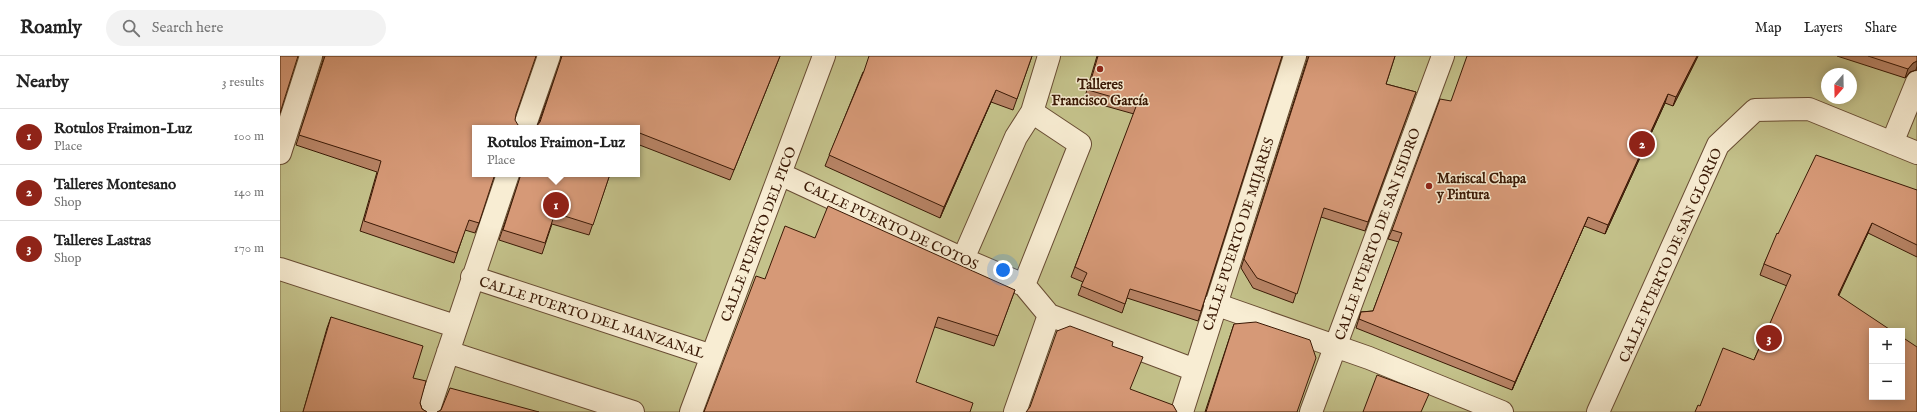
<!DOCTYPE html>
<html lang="en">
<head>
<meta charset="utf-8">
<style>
  :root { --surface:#fff; --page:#f2f2f2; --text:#222; --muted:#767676; --line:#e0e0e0; --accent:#8f2418 }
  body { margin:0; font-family:"IM FELL English",serif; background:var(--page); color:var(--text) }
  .controls { position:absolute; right:12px; bottom:12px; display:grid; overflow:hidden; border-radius:0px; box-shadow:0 2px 10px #0003 }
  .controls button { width:36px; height:36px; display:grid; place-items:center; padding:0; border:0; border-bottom:1px solid var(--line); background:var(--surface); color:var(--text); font:20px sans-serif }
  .compass { position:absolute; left:1541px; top:12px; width:36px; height:36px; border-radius:50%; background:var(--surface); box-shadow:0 2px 10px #0003; rotate:200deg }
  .you { position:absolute; left:723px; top:214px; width:14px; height:14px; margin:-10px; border:3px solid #fff; border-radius:50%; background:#1a73e8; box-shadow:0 0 0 6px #1a73e833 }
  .badge { display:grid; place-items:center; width:26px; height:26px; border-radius:50%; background:var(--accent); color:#fff; font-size:13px; font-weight:700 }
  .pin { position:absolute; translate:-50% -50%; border:2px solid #fff; box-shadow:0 1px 4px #0006 }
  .popup { position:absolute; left:192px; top:69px; width:168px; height:52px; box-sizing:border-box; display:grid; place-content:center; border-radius:0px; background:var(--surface); filter:drop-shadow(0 1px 3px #0005); font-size:13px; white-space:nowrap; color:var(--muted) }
  .popup b { font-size:15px; color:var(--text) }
  .popup::after { content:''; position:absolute; left:50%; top:100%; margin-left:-8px; border:8px solid transparent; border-top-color:var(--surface) }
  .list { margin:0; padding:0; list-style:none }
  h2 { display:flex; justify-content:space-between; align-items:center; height:52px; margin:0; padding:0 16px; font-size:17px }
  h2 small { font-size:13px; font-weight:400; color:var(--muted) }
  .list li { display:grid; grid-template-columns:26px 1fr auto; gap:12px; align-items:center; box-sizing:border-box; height:56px; padding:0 16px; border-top:1px solid var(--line) }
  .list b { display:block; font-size:15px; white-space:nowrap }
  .list p { margin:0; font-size:13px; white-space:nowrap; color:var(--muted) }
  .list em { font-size:13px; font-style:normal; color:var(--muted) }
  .icon { flex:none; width:22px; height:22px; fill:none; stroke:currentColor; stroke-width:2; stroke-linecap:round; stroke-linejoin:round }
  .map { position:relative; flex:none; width:1637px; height:356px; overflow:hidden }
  header { display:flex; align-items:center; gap:24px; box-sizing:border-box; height:56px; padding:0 20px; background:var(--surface); border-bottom:1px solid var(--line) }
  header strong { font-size:19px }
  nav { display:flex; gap:22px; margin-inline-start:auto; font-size:14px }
  .search { width:280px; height:36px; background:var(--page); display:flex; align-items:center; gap:10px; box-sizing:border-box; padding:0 14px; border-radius:22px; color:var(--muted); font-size:15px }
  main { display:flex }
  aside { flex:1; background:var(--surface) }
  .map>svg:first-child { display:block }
  .green { fill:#c4c28b; stroke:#7f6e48; fill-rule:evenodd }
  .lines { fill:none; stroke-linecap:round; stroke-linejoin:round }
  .minor-casing { stroke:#684c33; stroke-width:24 }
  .minor { stroke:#f8edd3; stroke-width:22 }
  .wall { fill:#b88466; stroke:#3a1905 }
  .shaded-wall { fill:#966b53; stroke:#3a1905 }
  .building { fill:#d69977; stroke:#3a1905 }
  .poi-dot { fill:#8f2418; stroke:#f8edd3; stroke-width:1.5 }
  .labels { text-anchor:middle; stroke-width:3; stroke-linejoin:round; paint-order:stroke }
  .poi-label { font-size:14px; font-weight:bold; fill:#3a1905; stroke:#f8edd3 }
  .street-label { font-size:14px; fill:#3a1905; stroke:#f8edd3 }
</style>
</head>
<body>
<header>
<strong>Roamly</strong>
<div class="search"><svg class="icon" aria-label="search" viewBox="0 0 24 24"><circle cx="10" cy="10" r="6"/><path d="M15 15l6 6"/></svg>Search here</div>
<nav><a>Map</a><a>Layers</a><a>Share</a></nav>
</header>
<main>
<aside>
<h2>Nearby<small>3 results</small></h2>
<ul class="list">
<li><span class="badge">1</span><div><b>Rotulos Fraimon-Luz</b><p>Place</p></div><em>100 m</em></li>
<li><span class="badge">2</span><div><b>Talleres Montesano</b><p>Shop</p></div><em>140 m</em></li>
<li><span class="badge">3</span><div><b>Talleres Lastras</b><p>Shop</p></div><em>170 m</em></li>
</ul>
</aside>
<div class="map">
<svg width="1637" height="356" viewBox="0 0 1637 356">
  <rect width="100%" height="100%" fill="#f4e4bc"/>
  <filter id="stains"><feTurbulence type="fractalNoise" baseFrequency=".005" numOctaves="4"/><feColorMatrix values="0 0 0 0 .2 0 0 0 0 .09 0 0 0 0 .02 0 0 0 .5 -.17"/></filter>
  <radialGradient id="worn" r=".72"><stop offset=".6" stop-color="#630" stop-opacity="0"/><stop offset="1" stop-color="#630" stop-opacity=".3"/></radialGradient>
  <!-- green -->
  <path class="green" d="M0,0H1637V356H0ZM1547,18H1571V42H1547ZM195,72H357V118H195ZM1592,275H1622V341H1592Z"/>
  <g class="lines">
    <defs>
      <path id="minor" d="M752,56L800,88L744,229L769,259L915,314
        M244,72L269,0
        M1612,87L1637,26
        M0,97L31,0
        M500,118L683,203L744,229
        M683,203L736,81L752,56L769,0
        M0,213L175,270
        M192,221L432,300
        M935,248L1089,302L1222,356
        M168,296L353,356
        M148,356L228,118
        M411,356L544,0
        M735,356L769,259
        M902,356L1015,0
        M1031,356L1163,0
        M1318,356L1438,89L1475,54L1529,53L1637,97"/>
    </defs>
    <!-- minor casing -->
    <use href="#minor" class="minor-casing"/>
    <!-- minor -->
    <use href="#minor" class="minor"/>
  </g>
  <!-- wall -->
  <path class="wall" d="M43,0H256L195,72L199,167L195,177L185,174L174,207L80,175L97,116L16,89L43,4Z
    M281,0H500L450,124L357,88V72L256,71L259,66L281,4Z
    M752,0L733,54L711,46L660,162L545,110L583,16Z
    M817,0H1002L918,265L847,242L842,257L798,239L803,226L791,221L854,58L804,44Z
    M1027,0H1115L1106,28L1136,36L1085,175L1041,161L1013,247L973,232L961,212L1027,4Z
    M1418,0L1393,50L1385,47L1325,178L1304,170L1232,334L1076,272L1081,256L1093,255L1119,186L1108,183L1112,174L1171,45Z
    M1557,0H1637V14H1636L1630,16L1625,22Z
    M240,118H330L309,179L272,168L262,198L219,184L240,122Z
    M1637,134V201L1588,177L1558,240L1420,350L1474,304L1507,230L1480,219L1484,208L1498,178Z
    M485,223L735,234L714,290L655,271L424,356Z
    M51,261L133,322L140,347L142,353L147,356H23L47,272Z
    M954,268L1017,356H925Z"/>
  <!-- shaded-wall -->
  <path class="shaded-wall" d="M1417,0H1418L1393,50L1396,41Z
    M1637,5V10L1636,14L1630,16L1625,22L1628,13L1633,7Z
    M716,34L711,46L660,162L664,151Z
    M1388,38L1385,47L1325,178L1328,169Z
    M1308,161L1304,170L1232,334L1235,326Z
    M1592,167L1588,177L1554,250L1558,239Z"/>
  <!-- building -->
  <path class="building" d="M0,0H18L0,57Z
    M45,0H256L236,58L235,64L238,69L242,72H195V118H215L199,167L189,164L177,197L84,165L101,105L19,79Z
    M282,0H500L454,114L357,76V72H254L256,71L260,66Z
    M589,0H752L737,43L716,34L664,151L549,99L584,15Z
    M818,0H1002L921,255L850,233L845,248L801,230L807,217L795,211L857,48L808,34Z
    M1029,0H1115L1106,28L1136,36L1088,166L1044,152L1017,238L977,222L964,203Z
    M1187,0H1417L1396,41L1388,38L1328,169L1308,161L1235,326L1079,263L1081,256L1093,255L1122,177L1112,174L1160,43L1171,45Z
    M1588,0H1637V5L1633,7L1628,13Z
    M1536,99L1637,134V189L1592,167L1558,239L1612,275H1592V341H1622V281L1637,291V356H1415L1418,349L1420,350L1443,292L1474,304L1511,219L1484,208L1497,177L1498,178Z
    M241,118H330L313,169L275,157L265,187L223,174Z
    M548,150L735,234L718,280L658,261L636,326L693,347L690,356H424L476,220L485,223L505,170L535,182Z
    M51,261L143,290L133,322L146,325L140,347L142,353L147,356H23Z
    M976,266L1030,284L1036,302L1017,356H926L954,268Z
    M790,270L833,286L832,290L863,301L850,333L893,349L897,356H746L750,351L777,275Z
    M1097,319L1149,338L1141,356H1083Z
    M170,332L259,356H157L161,354Z"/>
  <!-- markers -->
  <g class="poi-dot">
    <circle cx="820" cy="13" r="4"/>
    <circle cx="1149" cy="130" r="4"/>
  </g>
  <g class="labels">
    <!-- poi labels -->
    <g class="poi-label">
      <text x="820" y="33">Talleres<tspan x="820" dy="16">Francisco García</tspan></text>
      <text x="1157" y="127" text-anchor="start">Mariscal Chapa<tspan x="1157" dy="16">y Pintura</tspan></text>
    </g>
    <!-- street labels -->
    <g class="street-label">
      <text transform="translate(611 169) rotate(25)" y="5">CALLE PUERTO DE COTOS</text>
      <text transform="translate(478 178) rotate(-69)" y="5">CALLE PUERTO DEL PICO</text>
      <text transform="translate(958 178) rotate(-72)" y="5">CALLE PUERTO DE MIJARES</text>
      <text transform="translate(1097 178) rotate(-70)" y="5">CALLE PUERTO DE SAN ISIDRO</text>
      <text transform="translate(1390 199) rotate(-66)" y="5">CALLE PUERTO DE SAN GLORIO</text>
      <text transform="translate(312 261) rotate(18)" y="5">CALLE PUERTO DEL MANZANAL</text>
    </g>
  </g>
  <rect width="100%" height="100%" filter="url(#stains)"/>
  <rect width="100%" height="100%" fill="url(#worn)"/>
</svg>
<div class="controls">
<button>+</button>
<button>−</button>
</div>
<svg class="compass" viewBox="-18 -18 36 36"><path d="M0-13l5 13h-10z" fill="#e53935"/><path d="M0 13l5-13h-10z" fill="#767676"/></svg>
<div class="you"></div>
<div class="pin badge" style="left:276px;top:149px">1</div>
<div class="popup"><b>Rotulos Fraimon-Luz</b>Place</div>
<div class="pin badge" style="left:1362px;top:88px">2</div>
<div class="pin badge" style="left:1489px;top:282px">3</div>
</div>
</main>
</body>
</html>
